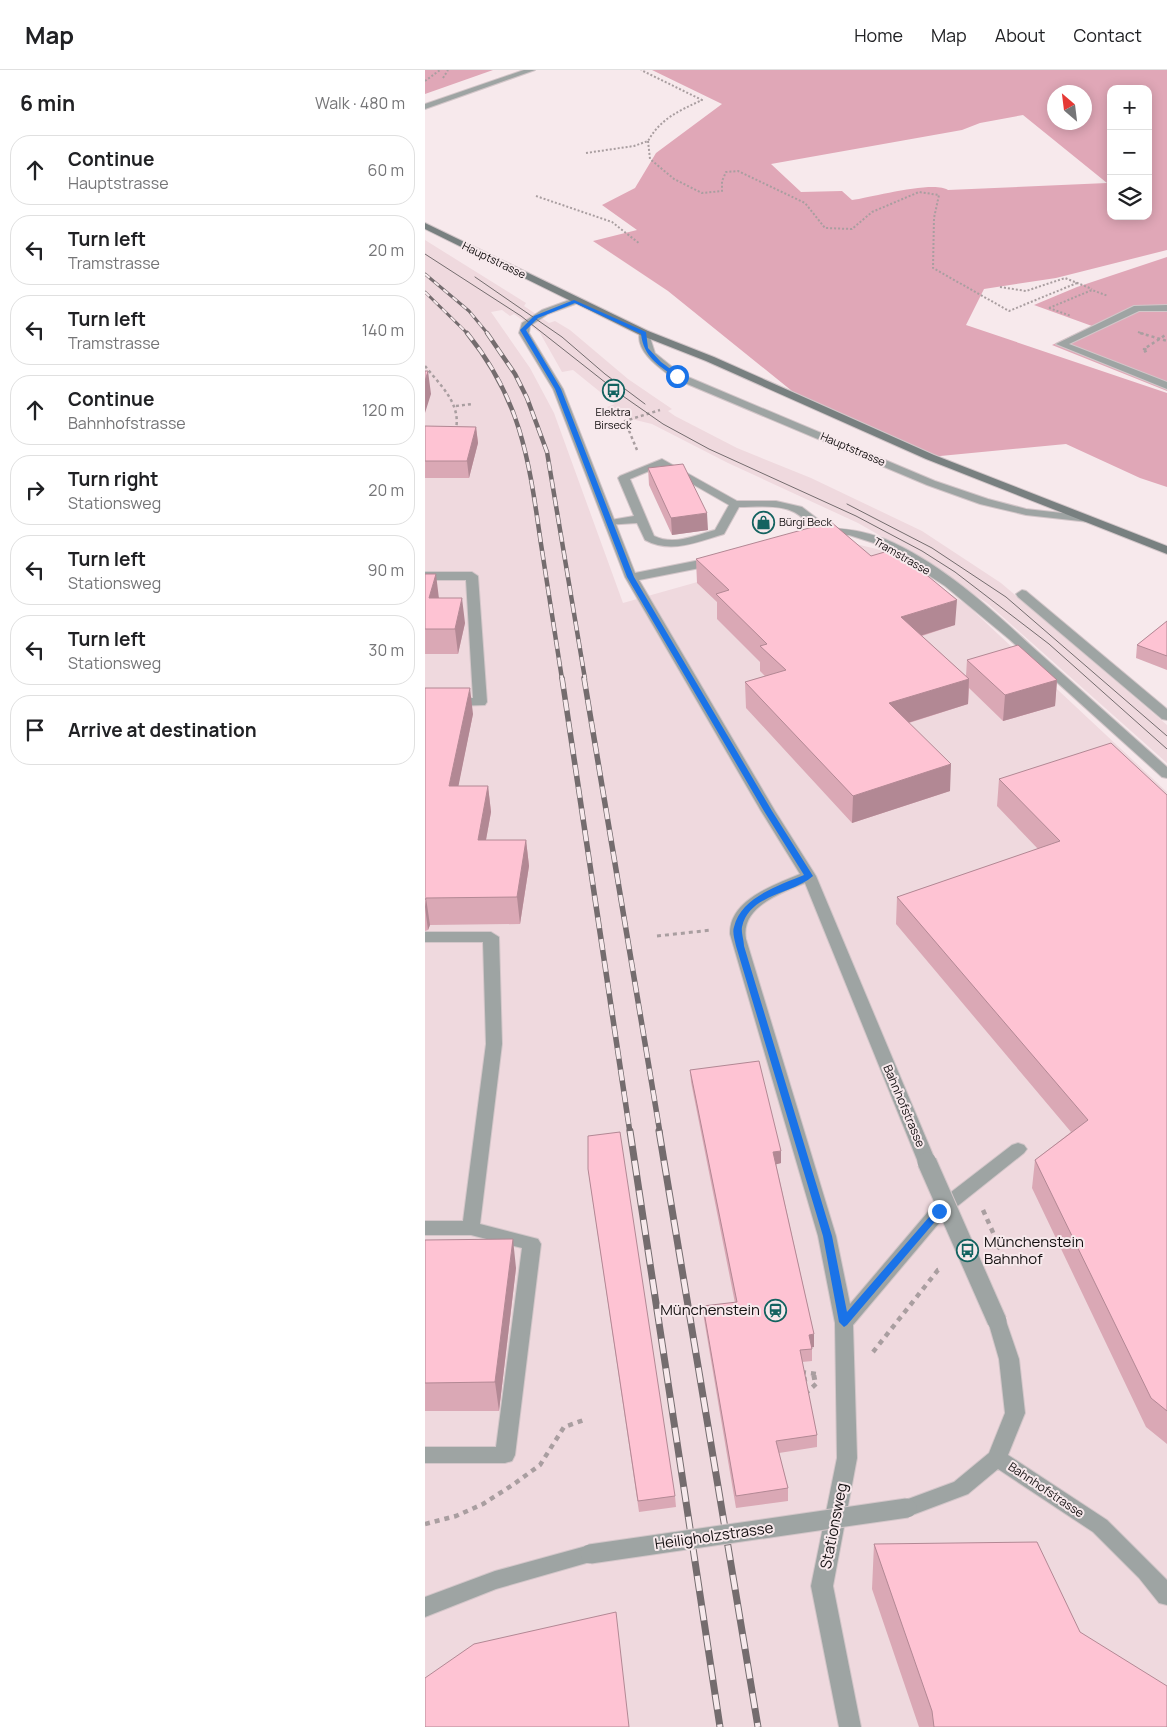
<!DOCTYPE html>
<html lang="en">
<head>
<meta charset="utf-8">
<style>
  :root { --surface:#fff; --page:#f2f2f2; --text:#202124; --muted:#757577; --line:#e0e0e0 }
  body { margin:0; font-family:Manrope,sans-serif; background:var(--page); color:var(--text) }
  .controls { position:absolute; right:15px; top:15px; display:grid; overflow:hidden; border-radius:10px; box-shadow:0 2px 12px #0003 }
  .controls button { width:45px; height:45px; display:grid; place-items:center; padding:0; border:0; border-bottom:1px solid var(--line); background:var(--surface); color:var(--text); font:25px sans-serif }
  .compass { position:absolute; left:622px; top:15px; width:45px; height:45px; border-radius:50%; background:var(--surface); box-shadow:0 2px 12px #0003; rotate:332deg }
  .stop { position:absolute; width:15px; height:15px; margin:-11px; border:4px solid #1a73e8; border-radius:50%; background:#fff }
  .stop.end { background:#1a73e8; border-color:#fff; box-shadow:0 1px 5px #0008 }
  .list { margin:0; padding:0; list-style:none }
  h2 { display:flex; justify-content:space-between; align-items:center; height:65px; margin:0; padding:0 20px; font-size:21px }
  h2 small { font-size:16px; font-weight:400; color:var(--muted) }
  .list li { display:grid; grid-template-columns:32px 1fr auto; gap:15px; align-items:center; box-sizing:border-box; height:70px; margin:0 10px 10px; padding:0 10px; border:1px solid var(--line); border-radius:20px }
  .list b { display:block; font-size:19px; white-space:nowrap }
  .list p { margin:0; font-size:16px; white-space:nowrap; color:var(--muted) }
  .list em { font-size:16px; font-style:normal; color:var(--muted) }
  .icon { flex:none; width:28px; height:28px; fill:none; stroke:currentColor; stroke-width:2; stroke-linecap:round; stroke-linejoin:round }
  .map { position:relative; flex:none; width:742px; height:1657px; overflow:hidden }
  header { display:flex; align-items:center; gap:30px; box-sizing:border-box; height:70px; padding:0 25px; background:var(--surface); border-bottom:1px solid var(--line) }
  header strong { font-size:24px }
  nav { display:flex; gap:28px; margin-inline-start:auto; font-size:18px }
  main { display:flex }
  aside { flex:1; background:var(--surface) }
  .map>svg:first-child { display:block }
  .built { fill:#efd9de }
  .green { fill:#e0a7b7; fill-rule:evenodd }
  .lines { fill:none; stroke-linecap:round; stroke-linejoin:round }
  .lane-casing { stroke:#d3c6c9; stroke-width:2 }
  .street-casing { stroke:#d3c6c9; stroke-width:2 }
  .secondary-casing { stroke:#d3c6c9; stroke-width:2 }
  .path-far3 { stroke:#a99ea0; stroke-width:2; stroke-dasharray:2 2; stroke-linecap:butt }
  .path-far2 { stroke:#a99ea0; stroke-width:2.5; stroke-dasharray:3 3; stroke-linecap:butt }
  .path-far1 { stroke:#a99ea0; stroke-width:3; stroke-dasharray:4 4; stroke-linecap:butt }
  .path { stroke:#a99ea0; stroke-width:4.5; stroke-dasharray:5 5; stroke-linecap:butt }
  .lane { fill:#9ea4a3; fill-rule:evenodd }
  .street { fill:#9ea4a3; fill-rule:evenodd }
  .secondary { fill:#788080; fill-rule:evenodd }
  .tram { stroke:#746c6e; stroke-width:1 }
  .rail-far3-casing { stroke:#746c6e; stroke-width:3 }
  .rail-far2-casing { stroke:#746c6e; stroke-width:4.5 }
  .rail-far1-casing { stroke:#746c6e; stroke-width:5.5 }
  .rail-casing { stroke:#746c6e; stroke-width:7 }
  .rail-far3 { stroke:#f7e9ec; stroke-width:2; stroke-dasharray:6; stroke-linecap:butt }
  .rail-far2 { stroke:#f7e9ec; stroke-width:3; stroke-dasharray:9; stroke-linecap:butt }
  .rail-far1 { stroke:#f7e9ec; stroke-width:4; stroke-dasharray:11; stroke-linecap:butt }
  .rail { stroke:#f7e9ec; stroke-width:5; stroke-dasharray:15; stroke-linecap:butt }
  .street-bridge-casing { stroke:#d3c6c9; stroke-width:21; stroke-linecap:butt }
  .street-bridge { stroke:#9ea4a3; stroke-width:19 }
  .wall { fill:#daa8b5 }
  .shaded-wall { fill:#b28894 }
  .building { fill:#fec3d3; stroke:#b28894 }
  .route { fill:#1a73e8 }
  .labels { text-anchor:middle; stroke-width:4; stroke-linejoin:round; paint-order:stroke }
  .far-street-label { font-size:11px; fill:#130f10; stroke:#f7e9ec }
  .far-poi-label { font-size:11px; fill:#130f10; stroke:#f7e9ec }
  .street-label { font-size:12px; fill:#130f10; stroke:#f7e9ec }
  .near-poi-label { font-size:15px; fill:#130f10; stroke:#f7e9ec; text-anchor:start }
  .near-street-label { font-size:15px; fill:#130f10; stroke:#f7e9ec }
</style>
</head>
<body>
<header>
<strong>Map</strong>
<nav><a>Home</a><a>Map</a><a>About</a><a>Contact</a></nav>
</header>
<main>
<aside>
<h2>6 min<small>Walk · 480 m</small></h2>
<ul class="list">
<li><svg class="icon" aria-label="ahead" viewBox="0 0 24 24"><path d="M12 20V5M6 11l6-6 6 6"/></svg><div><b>Continue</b><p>Hauptstrasse</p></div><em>60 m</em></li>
<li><svg class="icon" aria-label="left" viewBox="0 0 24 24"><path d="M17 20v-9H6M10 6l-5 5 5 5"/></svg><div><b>Turn left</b><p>Tramstrasse</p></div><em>20 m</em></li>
<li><svg class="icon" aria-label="left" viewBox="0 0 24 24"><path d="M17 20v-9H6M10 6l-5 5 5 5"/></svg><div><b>Turn left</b><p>Tramstrasse</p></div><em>140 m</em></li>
<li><svg class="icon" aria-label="ahead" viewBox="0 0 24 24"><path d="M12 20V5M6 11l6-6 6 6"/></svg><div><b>Continue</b><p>Bahnhofstrasse</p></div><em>120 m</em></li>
<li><svg class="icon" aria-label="right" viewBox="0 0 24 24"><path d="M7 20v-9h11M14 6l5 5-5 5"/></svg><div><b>Turn right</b><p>Stationsweg</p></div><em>20 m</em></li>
<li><svg class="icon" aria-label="left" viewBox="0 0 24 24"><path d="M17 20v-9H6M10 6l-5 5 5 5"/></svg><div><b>Turn left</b><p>Stationsweg</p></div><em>90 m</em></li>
<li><svg class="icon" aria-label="left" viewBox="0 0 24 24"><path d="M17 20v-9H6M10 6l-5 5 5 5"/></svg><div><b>Turn left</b><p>Stationsweg</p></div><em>30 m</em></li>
<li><svg class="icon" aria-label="arrive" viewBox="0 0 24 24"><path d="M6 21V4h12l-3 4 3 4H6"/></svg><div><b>Arrive at destination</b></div></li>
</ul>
</aside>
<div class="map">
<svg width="742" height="1657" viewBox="0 0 742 1657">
  <rect width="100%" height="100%" fill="#f7e9ec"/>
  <!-- built -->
  <path class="built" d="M0,170L101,233L99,236L124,253L130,251L145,260L203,309L247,339L243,341L250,346L312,378L386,408L497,461L576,513L742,655V693L562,533L489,485L433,453L303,393L227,354L194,346L182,337L190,334L148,300L137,302L115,263L89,244L85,246L77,240L66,242L105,298L129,343L198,533L418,471L460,481L542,535L742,722V1657H0Z"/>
  <!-- green -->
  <path class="green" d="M0,0H68L0,24Z
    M227,0H742V180L631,208L559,219L541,255L742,323V417L715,408L641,374L505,387L383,334L243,221L168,171L212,160L177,135L210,118L231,83L297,34ZM686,19H723V146H686ZM630,22H660V52H630ZM598,45L682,113L523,120C510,110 447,127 427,130L417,121L376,122L346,94L537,60L555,53Z
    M742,187V321L627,275L667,256L609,235L652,217Z"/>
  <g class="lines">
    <defs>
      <path id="lane" d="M742,235V241H714L644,274L742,312V319L631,274L709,236Z
        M237,389L312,431H351L377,437L407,460L405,462C391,466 380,447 369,442C353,434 331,437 314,437L299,464C272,472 246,484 220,470L212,453L180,455V451L209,446L193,408L195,406ZM236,396L304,435L290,460C271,465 249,476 229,466L205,409Z
        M0,502H47L53,506L62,632L60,635L0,637V629L48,628L41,510H0Z
        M597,520L601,521L742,639V650L737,649L593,527L591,524Z
        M0,862H66L74,867L77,974L55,1154L113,1169L116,1174L90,1385L87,1391L80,1393H0V1377H71L97,1178L46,1165H0V1151H38L61,974L58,872H0Z"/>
      <path id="street" d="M99,0H110L0,39V34Z
        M150,228L155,231L153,233L123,244L105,256L104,263L138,319L210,503L290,487L296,491L290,495L214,510L350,741L391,806L511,1092L508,1096L502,1098L496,1096L493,1092L380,813C356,823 315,837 321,869L411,1166L425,1234L508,1136L587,1075L593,1073L599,1075L602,1079L599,1083L520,1146L428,1255L432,1388L408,1516L436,1657H414L386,1516L412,1388L410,1253L393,1166L305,864C304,829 350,815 375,804L336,741L200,507L128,319L94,263L97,253L117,240Z
        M215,261H223L230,283L256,304L510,411L563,429L601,439L664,446L670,449L664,452L601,445L555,434L502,415L248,308C235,298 209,281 215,261Z
        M397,458C420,458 439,461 460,469C517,493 567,540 612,581C655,619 698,658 742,697V708L737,707L584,569L520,516L485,493L452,474L424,465L393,464V460Z
        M572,1244L579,1246L581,1251L594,1289L600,1343L583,1385L682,1450L742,1510V1535L734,1533L714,1508L668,1462L573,1399L543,1424L482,1447L475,1444L472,1438L475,1432L529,1412L564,1383L580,1343L574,1289L563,1251L565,1246Z
        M165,1475L172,1478L175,1484L172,1490L71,1519L0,1547V1527L70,1501Z"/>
      <path id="secondary" d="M0,153L223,261L289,287L509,385L742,476V484L501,389L281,291L215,265L0,159Z"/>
    </defs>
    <!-- lane casing -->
    <use href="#lane" class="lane-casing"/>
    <!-- street casing -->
    <use href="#street" class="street-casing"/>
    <!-- secondary casing -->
    <use href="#secondary" class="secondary-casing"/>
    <!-- path-far3 -->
    <path class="path-far3" d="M18,8L23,0
      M0,11L15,0
      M223,71L225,89L249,109L277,123L297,121V111L301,102L313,101L380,133L400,158L427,159L447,142L494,122L514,125L509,148L508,198L584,241L652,213
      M161,83L209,76L223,71C236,48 254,41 277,30L216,0
      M111,126L187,152L215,174
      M575,217L601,221L640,208L667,219
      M624,238L667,220L683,226
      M624,238L646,246
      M713,262L719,264"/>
    <!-- path-far2 -->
    <path class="path-far2" d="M715,263L742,271
      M719,282L723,280L719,279L742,264
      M0,296C15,315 36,333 31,359
      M31,336L47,334
      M212,380L200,351L235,340"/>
    <!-- path-far1 -->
    <path class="path-far1" d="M232,866L287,860"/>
    <!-- path -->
    <path class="path" d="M558,1140L574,1176L572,1179
      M448,1282L513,1200L517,1199
      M376,1302L392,1304
      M377,1310L393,1307
      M380,1324L392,1313
      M0,1454L31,1446L58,1434L89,1414L115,1395L139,1357L159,1350"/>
    <!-- lane -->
    <use href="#lane" class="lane"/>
    <!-- street -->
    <use href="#street" class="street"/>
    <!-- secondary -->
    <use href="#secondary" class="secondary"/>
    <!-- tram -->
    <path class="tram" d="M0,184L96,246L195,324L238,354L284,379L431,446L497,481L530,502L624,574L742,679
      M50,207L137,267L180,304L220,334
      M422,434L507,478L581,527L742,666"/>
    <defs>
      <path id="rail-far3" d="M0,204L44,241L63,264
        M0,222L43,264"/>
      <path id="rail-far2" d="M42,263C97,331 104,391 116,474C123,519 130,564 137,609
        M62,263L90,304L102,328L122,382L160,609"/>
      <path id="rail-far1" d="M137,608L205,1063
        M159,608L235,1063"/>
      <path id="rail" d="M205,1061L295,1657
        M234,1061L333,1657"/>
    </defs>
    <!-- rail-far3 casing -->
    <use href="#rail-far3" class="rail-far3-casing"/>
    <!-- rail-far2 casing -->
    <use href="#rail-far2" class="rail-far2-casing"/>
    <!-- rail-far1 casing -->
    <use href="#rail-far1" class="rail-far1-casing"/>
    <!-- rail casing -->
    <use href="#rail" class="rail-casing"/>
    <!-- rail-far3 -->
    <use href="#rail-far3" class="rail-far3"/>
    <!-- rail-far2 -->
    <use href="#rail-far2" class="rail-far2"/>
    <!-- rail-far1 -->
    <use href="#rail-far1" class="rail-far1"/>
    <!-- rail -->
    <use href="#rail" class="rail"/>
    <defs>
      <path id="street-bridge" d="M502,1092L572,1251
        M165,1484L482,1438"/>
    </defs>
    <!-- street-bridge casing -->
    <use href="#street-bridge" class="street-bridge-casing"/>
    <!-- street-bridge -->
    <use href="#street-bridge" class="street-bridge"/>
  </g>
  <!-- wall -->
  <path class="wall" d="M0,356L51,357L53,373L44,408H0Z
    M223,398L283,460L247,465L224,415Z
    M446,486L530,555L497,566L541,606L542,590L632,610L630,636L578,651L544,618L543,634L484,653L525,721L427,753L321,638L320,612L340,606L335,601V592L292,549V532L272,513L271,489Z
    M0,504L14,528L40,553L33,584H0Z
    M742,551V600L711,588L712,575Z
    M0,618L48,644L33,716H63L66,742L61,770H101L104,796L95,854L5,855L3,860L0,861Z
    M574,709L742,725V1374L721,1357L607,1118L610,1090L646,1062L471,854L472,827L613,779L572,736Z
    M265,1000L356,1093L351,1094L389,1264V1277H387V1291L377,1292L392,1365V1377L354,1383L363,1418V1431L311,1438L279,1249L278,1236L310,1233L266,1012Z
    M163,1099L250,1426L251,1437L214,1442Z
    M0,1170L91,1198L74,1341H0Z
    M449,1474L655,1562L742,1657H494L447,1519Z"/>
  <!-- shaded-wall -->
  <path class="shaded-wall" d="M3,301L6,324L0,343V311Z
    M51,357L53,373L44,408L42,391Z
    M282,443L283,460L247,465L246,448Z
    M11,504L14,529L4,528Z
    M37,528L40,553L33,584L30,559Z
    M532,530L530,555L475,572L476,547Z
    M544,609L543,634L463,659L464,633Z
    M632,610L630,636L578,651L580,625Z
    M45,618L48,644L28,743L24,716Z
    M526,694L525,721L427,753L428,726Z
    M63,716L66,742L56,797L53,770Z
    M101,770L104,796L95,854L92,827Z
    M1,828L5,855L3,860L0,837Z
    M356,1081V1093L349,1095L348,1082Z
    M88,1169L91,1198L74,1341L70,1312Z
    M389,1264V1277L384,1278V1265Z"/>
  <!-- building -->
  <path class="building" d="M0,301H3L0,311Z
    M0,356L51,357L42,391H0Z
    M258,394L282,443L246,448L223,398Z
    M406,452L446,486L470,479L532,530L476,547L544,609L464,633L526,694L428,726L320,612L361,600L335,576L342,574L291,524L304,520L271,489Z
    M0,504H11L4,528H37L30,559H0Z
    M742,551V586L712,575Z
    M593,575L632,610L580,625L542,590Z
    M0,618H45L24,716H63L53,770H101L92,827L1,828L0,830Z
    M686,673L742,725V1341L726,1328L610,1090L663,1050L472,827L635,771L574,709Z
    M334,991L356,1081L348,1082L389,1264L384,1265L387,1279L375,1280L392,1365L351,1371L363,1418L311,1426L278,1236L312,1232L265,1000Z
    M195,1062L250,1426L213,1431L163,1099V1066Z
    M88,1169L70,1312L0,1313V1170Z
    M612,1472L655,1562L742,1616V1657H509L507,1641L449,1474Z
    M191,1542L204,1657H0V1608L49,1574Z"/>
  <!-- route -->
  <path class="route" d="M149,230L221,262L223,278L236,292L255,306L250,307C232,294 219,287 216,264L150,233L113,248L101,260L136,319L209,507L347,741L388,806C368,824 324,824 317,857C316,862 319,871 319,876L407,1166L422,1242L511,1139L514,1138L519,1141L422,1255L419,1257L414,1252L398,1166L311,876C310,871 307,862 309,857C316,827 355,815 379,805L339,741L202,507L130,319L95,260L109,246Z"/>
  <!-- icons -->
  <defs>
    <symbol id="bus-ring" viewBox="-11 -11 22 22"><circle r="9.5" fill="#f7e9ec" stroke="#136360" stroke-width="1.5"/><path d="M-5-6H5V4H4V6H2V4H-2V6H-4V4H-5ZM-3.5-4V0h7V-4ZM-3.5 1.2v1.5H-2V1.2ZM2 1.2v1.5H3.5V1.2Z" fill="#136360"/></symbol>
    <symbol id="shop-ring" viewBox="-11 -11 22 22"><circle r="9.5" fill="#f7e9ec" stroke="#136360" stroke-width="1.5"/><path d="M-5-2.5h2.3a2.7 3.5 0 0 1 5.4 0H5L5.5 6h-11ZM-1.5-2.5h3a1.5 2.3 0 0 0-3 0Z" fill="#136360"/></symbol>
    <symbol id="station-ring" viewBox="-11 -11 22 22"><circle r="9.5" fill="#f7e9ec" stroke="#136360" stroke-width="1.5"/><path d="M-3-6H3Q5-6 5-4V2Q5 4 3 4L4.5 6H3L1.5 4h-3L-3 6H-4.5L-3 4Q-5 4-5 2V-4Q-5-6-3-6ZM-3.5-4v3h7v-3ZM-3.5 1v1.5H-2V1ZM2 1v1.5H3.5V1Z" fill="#136360"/></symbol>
  </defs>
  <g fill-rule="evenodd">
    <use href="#bus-ring" x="176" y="308" width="25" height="25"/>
    <use href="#shop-ring" x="326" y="440" width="25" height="25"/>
    <use href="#bus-ring" x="530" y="1168" width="25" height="25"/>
    <use href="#station-ring" x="338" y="1228" width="25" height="25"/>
  </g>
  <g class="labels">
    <!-- far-street labels -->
    <g class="far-street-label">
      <text transform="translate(69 190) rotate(26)" y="4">Hauptstrasse</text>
      <text transform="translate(428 379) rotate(23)" y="4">Hauptstrasse</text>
      <text transform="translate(477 486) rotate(30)" y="4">Tramstrasse</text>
    </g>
    <!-- far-poi labels -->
    <g class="far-poi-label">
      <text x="188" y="346">Elektra<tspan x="188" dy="13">Birseck</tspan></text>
      <text x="354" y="456" text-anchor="start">Bürgi Beck</text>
    </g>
    <!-- street labels -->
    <g class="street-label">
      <text transform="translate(479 1036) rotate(67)" y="4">Bahnhofstrasse</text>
      <text transform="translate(621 1420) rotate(34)" y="4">Bahnhofstrasse</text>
    </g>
    <!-- near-poi labels -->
    <g class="near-poi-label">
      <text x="559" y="1177">Münchenstein<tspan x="559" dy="17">Bahnhof</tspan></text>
      <text x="335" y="1245" text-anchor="end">Münchenstein</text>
    </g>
    <!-- near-street labels -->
    <g class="near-street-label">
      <text transform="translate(409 1456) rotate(-79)" y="5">Stationsweg</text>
      <text transform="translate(289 1466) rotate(-8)" y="5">Heiligholzstrasse</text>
    </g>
  </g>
</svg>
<div class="controls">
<button>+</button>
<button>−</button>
<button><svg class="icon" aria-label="layers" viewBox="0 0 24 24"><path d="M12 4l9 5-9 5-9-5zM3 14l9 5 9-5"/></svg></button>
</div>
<svg class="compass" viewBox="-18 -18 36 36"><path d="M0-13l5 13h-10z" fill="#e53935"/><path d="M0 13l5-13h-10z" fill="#757577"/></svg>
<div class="stop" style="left:252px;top:306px"></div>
<div class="stop end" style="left:514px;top:1141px"></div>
</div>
</main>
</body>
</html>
